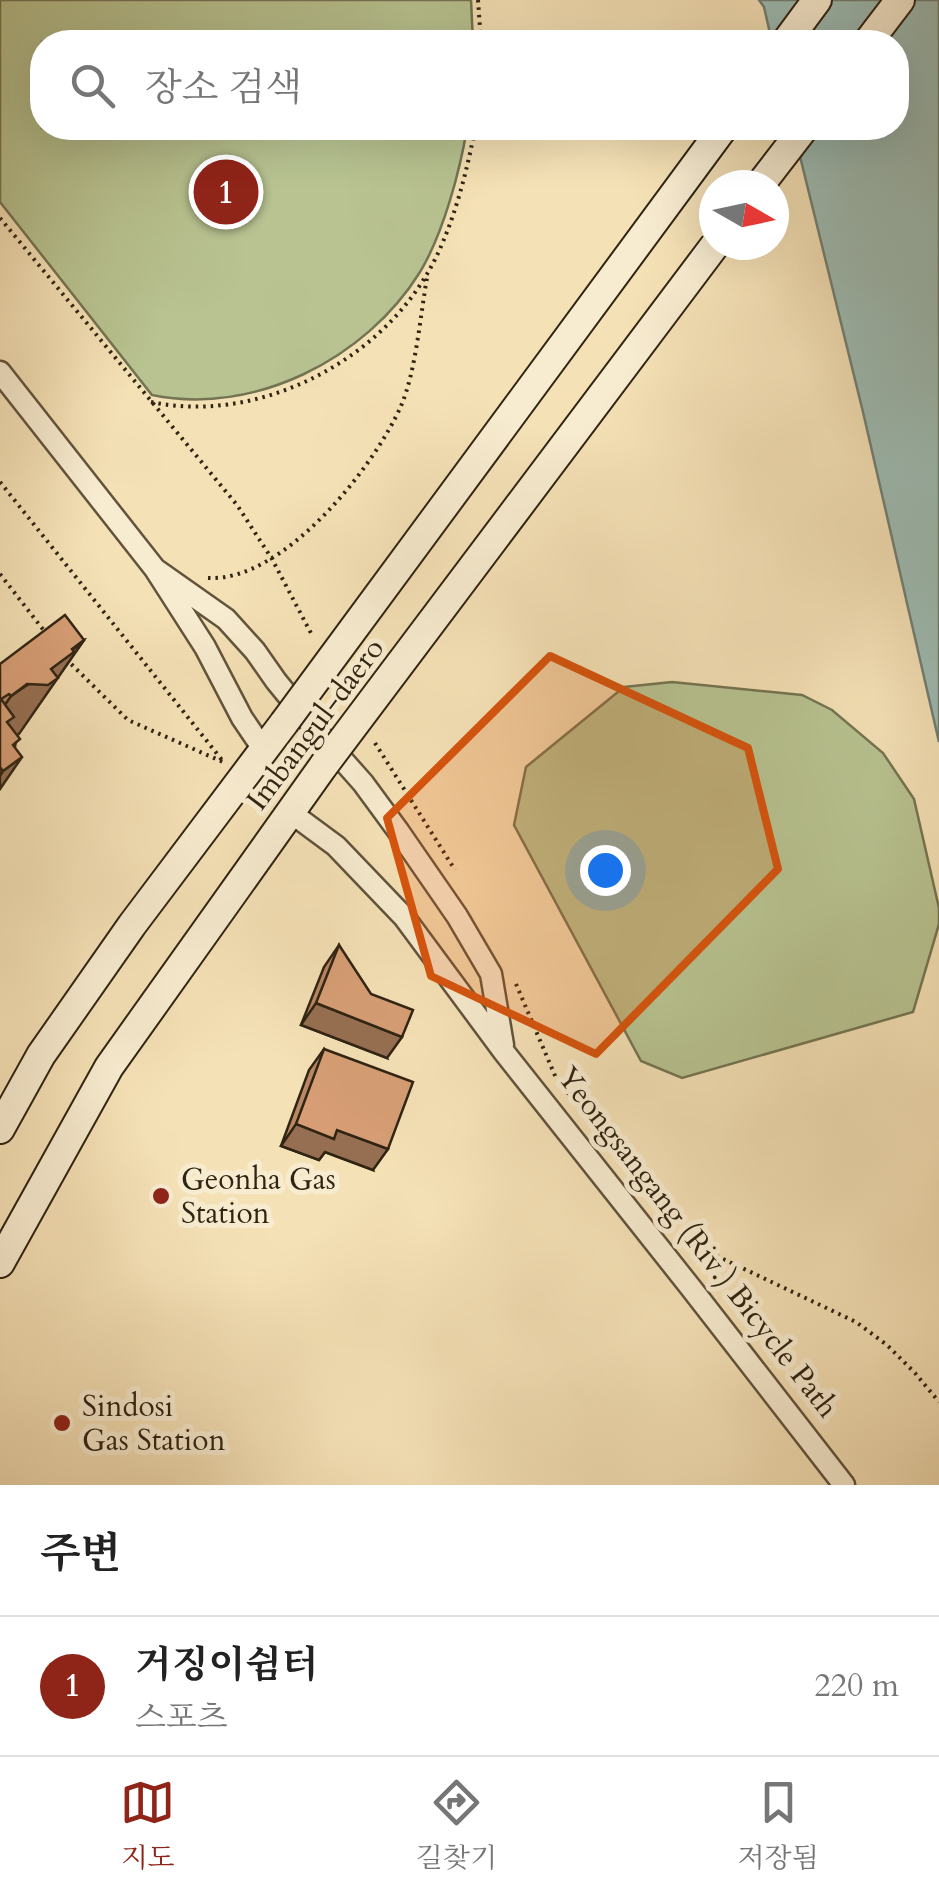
<!DOCTYPE html>
<html lang="ko">
<head>
<meta charset="utf-8">
<style>
  :root { --surface:#fff; --page:#f2f2f2; --text:#222; --muted:#767676; --line:#e0e0e0; --accent:#8f2418 }
  body { margin:0; font-family:Cardo,"Noto Serif KR",serif; background:var(--page); color:var(--text) }
  .compass { position:absolute; left:699px; top:170px; width:90px; height:90px; border-radius:50%; background:var(--surface); box-shadow:0 10px 40px #0002; rotate:99deg }
  .you { position:absolute; left:605px; top:870px; width:35px; height:35px; margin:-25px; border:8px solid #fff; border-radius:50%; background:#1a73e8; box-shadow:0 0 0 15px #1a73e833 }
  .badge { display:grid; place-items:center; width:65px; height:65px; border-radius:50%; background:var(--accent); color:#fff; font-size:32px; font-weight:700 }
  .pin { position:absolute; translate:-50% -50%; border:5px solid #fff; box-shadow:0 2px 10px #0006 }
  .list { margin:0; padding:0; list-style:none }
  h2 { display:flex; justify-content:space-between; align-items:center; height:130px; margin:0; padding:0 40px; font-size:42px }
  h2 small { font-size:32px; font-weight:400; color:var(--muted) }
  .list li { display:grid; grid-template-columns:65px 1fr auto; gap:30px; align-items:center; box-sizing:border-box; height:140px; padding:0 40px; border-top:2px solid var(--line) }
  .list b { display:block; font-size:38px; white-space:nowrap }
  .list p { margin:0; font-size:32px; white-space:nowrap; color:var(--muted) }
  .list em { font-size:32px; font-style:normal; color:var(--muted) }
  .icon { flex:none; width:55px; height:55px; fill:none; stroke:currentColor; stroke-width:2; stroke-linecap:round; stroke-linejoin:round }
  .map { position:relative; flex:none; width:939px; height:1485px; overflow:hidden }
  .search { position:absolute; background:var(--surface); box-shadow:0 10px 40px #0002; left:30px; right:30px; top:30px; height:110px; display:flex; align-items:center; gap:25px; box-sizing:border-box; padding:0 35px; border-radius:40px; color:var(--muted); font-size:38px }
  .sheet { height:270px; background:var(--surface) }
  nav { display:flex; justify-content:space-around; align-items:center; box-sizing:border-box; height:140px; border-top:2px solid var(--line); background:var(--surface); font-size:28px; color:var(--muted) }
  nav a { display:grid; justify-items:center; gap:5px }
  nav .on { color:var(--accent) }
  .map>svg:first-child { display:block }
  .green { fill:#b8c391; stroke:#747452; stroke-width:2.5 }
  .water { fill:#9dbcb4; stroke:#717f74; stroke-width:2.5 }
  .lines { fill:none; stroke-linecap:round; stroke-linejoin:round }
  .minor-casing { stroke:#61533c; stroke-width:25 }
  .secondary-casing { stroke:#302413; stroke-width:32 }
  .path { stroke:#302413; stroke-width:4; stroke-dasharray:2.5 5; stroke-linecap:butt }
  .minor { stroke:#f8ecd0; stroke-width:20 }
  .secondary { stroke:#f8ecd0; stroke-width:28 }
  .secondary-bridge-casing { stroke:#302413; stroke-width:32; stroke-linecap:butt }
  .secondary-bridge { stroke:#f8ecd0; stroke-width:28 }
  .wall { fill:#b98865; stroke:#302413; stroke-width:2.5 }
  .shaded-wall { fill:#966f52; stroke:#302413; stroke-width:2.5 }
  .building { fill:#d79e75; stroke:#302413; stroke-width:2.5 }
  .marked { fill:#d6540d; fill-opacity:0.2; stroke:#d6540d; stroke-width:8; stroke-linejoin:round }
  .poi-dot { fill:#8f2418; stroke:#f8ecd0; stroke-width:4 }
  .labels { text-anchor:middle; stroke-width:10; stroke-linejoin:round; paint-order:stroke }
  .street-label { font-size:30px; fill:#302413; stroke:#f8ecd0 }
  .poi-label { font-size:30px; fill:#302413; stroke:#f8ecd0; text-anchor:start }
</style>
</head>
<body>
<div class="map">
<svg width="939" height="1485" viewBox="0 0 939 1485">
  <rect width="100%" height="100%" fill="#f5e1b6"/>
  <filter id="stains"><feTurbulence type="fractalNoise" baseFrequency=".002" numOctaves="4"/><feColorMatrix values="0 0 0 0 .2 0 0 0 0 .09 0 0 0 0 .02 0 0 0 .5 -.17"/></filter>
  <radialGradient id="worn" r=".72"><stop offset=".6" stop-color="#630" stop-opacity="0"/><stop offset="1" stop-color="#630" stop-opacity=".3"/></radialGradient>
  <!-- green -->
  <path class="green" d="M0,0H471L473,42H42V128H467C460,171 443,234 420,272C366,359 254,416 152,395L0,202Z
    M672,682L802,695L832,710L883,753L914,799L939,908V924L913,1012L682,1078L641,1061L514,825L526,767L624,687Z"/>
  <!-- water -->
  <path class="water" d="M759,0H939V742L863,412L793,128H896V42H772L764,7Z"/>
  <g class="lines">
    <defs>
      <path id="minor" d="M0,372L155,569L205,647L242,718L263,749
        M155,569L226,619L255,651L276,681L316,730L363,783L399,832L457,916L491,974L503,1045
        M290,812L336,846L404,917L504,1052L691,1288L844,1485"/>
      <path id="secondary" d="M786,42L817,0
        M868,42L900,0
        M760,185L804,128
        M0,1129L41,1055L132,925L284,723
        M0,1263L109,1067L324,765"/>
    </defs>
    <!-- minor casing -->
    <use href="#minor" class="minor-casing"/>
    <!-- secondary casing -->
    <use href="#secondary" class="secondary-casing"/>
    <!-- path -->
    <path class="path" d="M478,0L481,42
      M0,218L237,505L272,559L313,637
      M151,402C255,424 374,365 427,274C451,234 467,173 475,128
      M0,482L222,760
      M0,574L45,632
      M208,578C283,582 373,469 401,406C416,371 420,317 427,278
      M66,659L128,720L223,762
      M375,743L455,870
      M516,984L556,1078L648,1194
      M677,1234L702,1249L856,1322L887,1345L915,1373L939,1402"/>
    <!-- minor -->
    <use href="#minor" class="minor"/>
    <!-- secondary -->
    <use href="#secondary" class="secondary"/>
    <defs>
      <path id="secondary-bridge" d="M284,723L723,128
        M324,765L715,245"/>
    </defs>
    <!-- secondary-bridge casing -->
    <use href="#secondary-bridge" class="secondary-bridge-casing"/>
    <!-- secondary-bridge -->
    <use href="#secondary-bridge" class="secondary-bridge"/>
  </g>
  <!-- wall -->
  <path class="wall" d="M84,640L17,735L15,747L0,789V664Z
    M339,945L387,1058L301,1025L324,967Z
    M324,1049L373,1170L325,1152L319,1160L281,1146L309,1070Z"/>
  <!-- shaded-wall -->
  <path class="shaded-wall" d="M84,640L19,734L9,742L0,712L11,696L51,669Z
    M22,757L0,789V776L3,771Z
    M316,1003L402,1037L387,1058L301,1025Z
    M296,1124L337,1130L388,1149L373,1170L325,1152L319,1160L281,1146Z"/>
  <!-- building -->
  <path class="building" d="M65,615L84,640L72,649L74,652L51,669L58,678L48,685L27,684L11,696L9,694L1,699L14,717L7,722L20,739L13,745L22,757L3,771L0,767V664Z
    M339,945L371,994L413,1010L402,1037L316,1003Z
    M324,1049L413,1082L388,1149L337,1130L334,1139L296,1124Z"/>
  <!-- marked area -->
  <path class="marked" d="M550,656L748,748L778,869L596,1054L431,976L387,818Z"/>
  <!-- markers -->
  <g class="poi-dot">
    <circle cx="161" cy="1196" r="10"/>
    <circle cx="62" cy="1423" r="10"/>
  </g>
  <g class="labels">
    <!-- street labels -->
    <g class="street-label">
      <text transform="translate(315 724) rotate(-53)" y="10">Imbangul-daero</text>
      <text transform="translate(698 1242) rotate(52)" y="10">Yeongsangang (Riv.) Bicycle Path</text>
    </g>
    <!-- poi labels -->
    <g class="poi-label">
      <text x="181" y="1189">Geonha Gas<tspan x="181" dy="34">Station</tspan></text>
      <text x="82" y="1416">Sindosi<tspan x="82" dy="34">Gas Station</tspan></text>
    </g>
  </g>
  <rect width="100%" height="100%" filter="url(#stains)"/>
  <rect width="100%" height="100%" fill="url(#worn)"/>
</svg>
<svg class="compass" viewBox="-18 -18 36 36"><path d="M0-13l5 13h-10z" fill="#e53935"/><path d="M0 13l5-13h-10z" fill="#767676"/></svg>
<div class="you"></div>
<div class="pin badge" style="left:226px;top:192px">1</div>
<div class="search"><svg class="icon" aria-label="search" viewBox="0 0 24 24"><circle cx="10" cy="10" r="6"/><path d="M15 15l6 6"/></svg>장소 검색</div>
</div>
<section class="sheet">
<h2>주변<small></small></h2>
<ul class="list">
<li><span class="badge">1</span><div><b>거징이쉼터</b><p>스포츠</p></div><em>220 m</em></li>
</ul>
</section>
<nav>
<a class="on"><svg class="icon" aria-label="map" viewBox="0 0 24 24"><path d="M3 6l6-2 6 2 6-2v14l-6 2-6-2-6 2zM9 4v14M15 6v14"/></svg>지도</a>
<a><svg class="icon" aria-label="directions" viewBox="0 0 24 24"><path d="M12 3l9 9-9 9-9-9zM9 14v-3h6M13 9l2 2-2 2"/></svg>길찾기</a>
<a><svg class="icon" aria-label="saved" viewBox="0 0 24 24"><path d="M7 4h10v16l-5-4-5 4z"/></svg>저장됨</a>
</nav>
</body>
</html>
